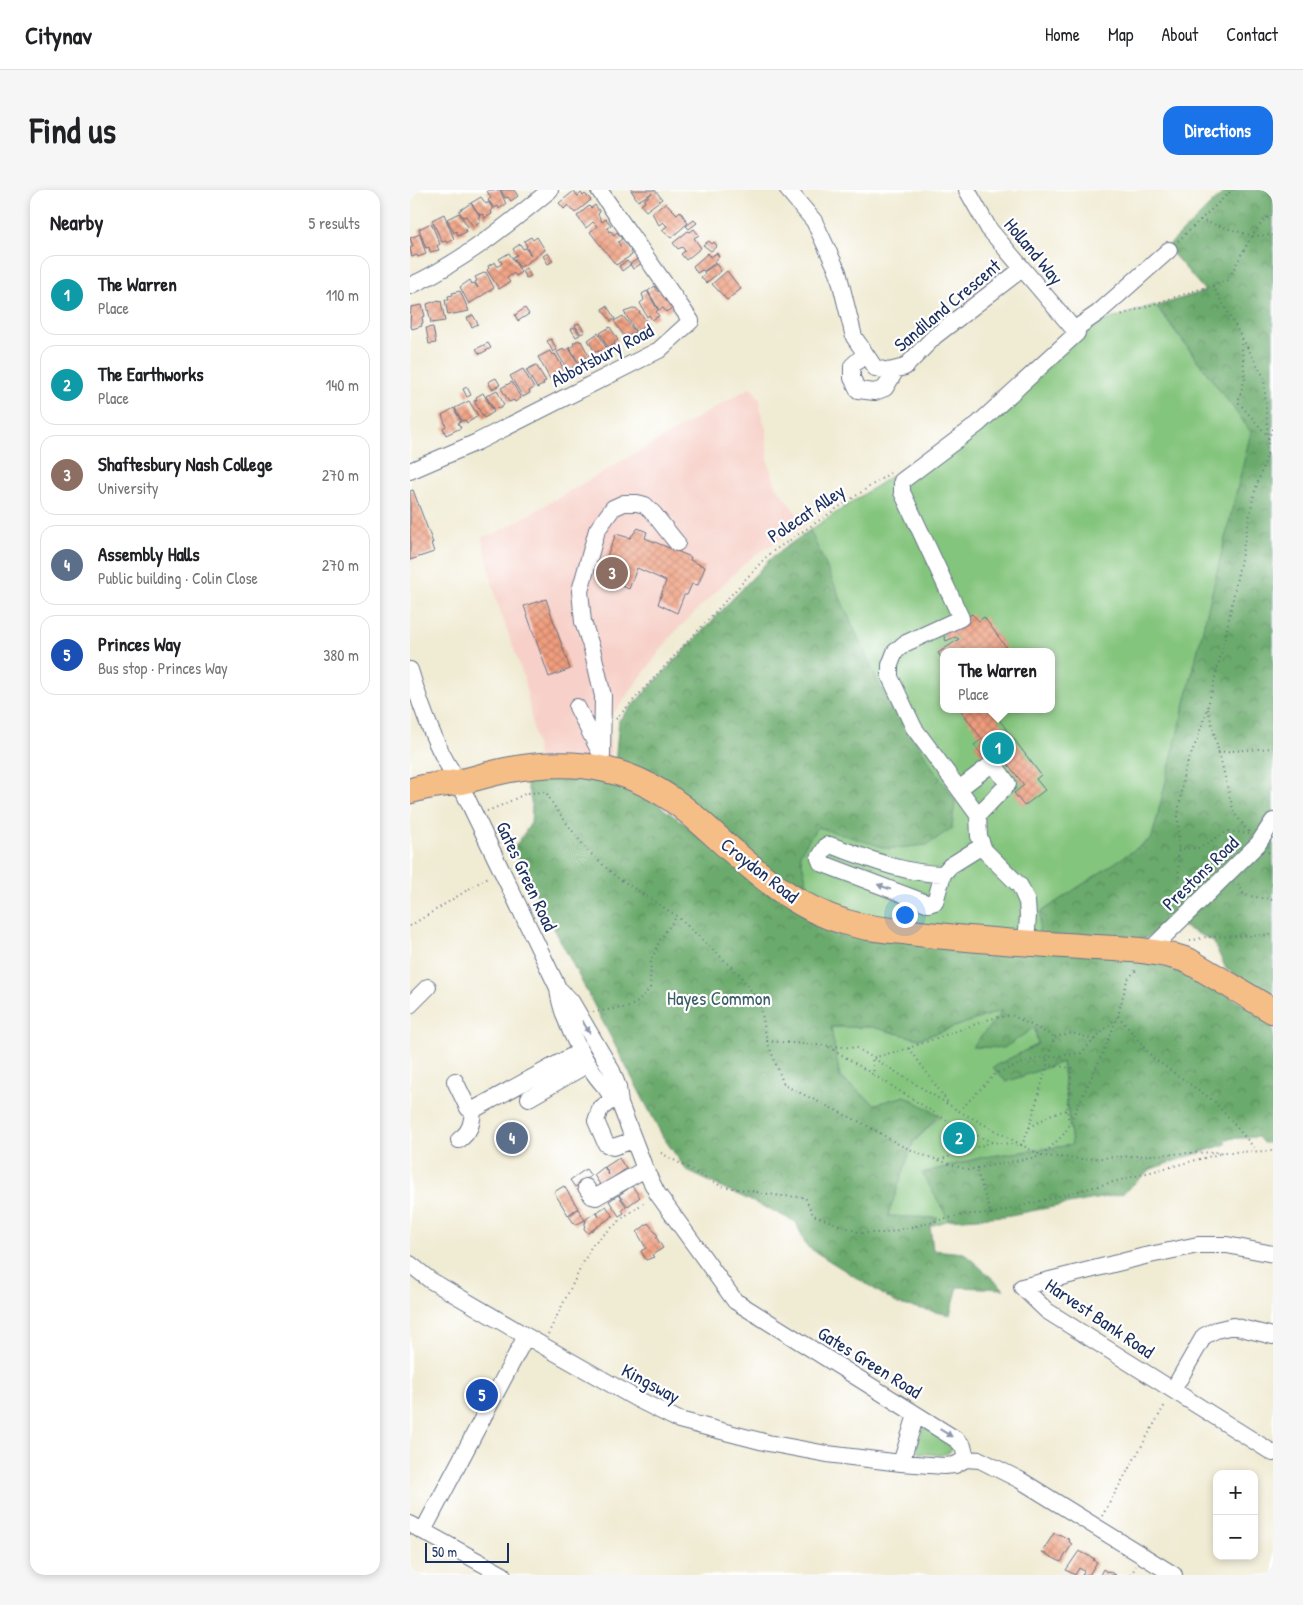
<!DOCTYPE html>
<html lang="en">
<head>
<meta charset="utf-8">
<style>
  :root { --surface:#fff; --page:#f6f6f6; --text:#202124; --muted:#757577; --line:#e0e0e0; --accent:#1a73e8 }
  body { margin:0; font-family:"Patrick Hand",sans-serif; background:var(--page); color:var(--text) }
  .controls { position:absolute; right:15px; bottom:15px; display:grid; overflow:hidden; border-radius:10px; box-shadow:0 2px 8px #0003 }
  .controls button { width:45px; height:45px; display:grid; place-items:center; padding:0; border:0; border-bottom:1px solid var(--line); background:var(--surface); color:var(--text); font:25px sans-serif }
  .scale { position:absolute; left:15px; bottom:12px; width:84px; box-sizing:border-box; padding-left:5px; border:2px solid #1b2f5e; border-top:0; font-size:14px; line-height:18px; white-space:nowrap; color:#1b2f5e; -webkit-text-stroke:4px #fff; paint-order:stroke }
  .you { position:absolute; left:494px; top:724px; width:18px; height:18px; margin:-12px; border:4px solid #fff; border-radius:50%; background:#1a73e8; box-shadow:0 0 0 8px #1a73e833 }
  .badge { display:grid; place-items:center; width:32px; height:32px; border-radius:50%; background:var(--accent); color:#fff; font-size:16px; font-weight:700 }
  .pin { position:absolute; translate:-50% -50%; border:2px solid #fff; box-shadow:0 1px 5px #0006 }
  .popup { position:absolute; left:530px; top:458px; width:115px; height:65px; box-sizing:border-box; display:grid; place-content:center; border-radius:10px; background:var(--surface); filter:drop-shadow(0 1px 4px #0005); font-size:16px; white-space:nowrap; color:var(--muted) }
  .popup b { font-size:19px; color:var(--text) }
  .popup::after { content:''; position:absolute; left:50%; top:100%; margin-left:-10px; border:10px solid transparent; border-top-color:var(--surface) }
  .list { margin:0; padding:0; list-style:none }
  h2 { display:flex; justify-content:space-between; align-items:center; height:65px; margin:0; padding:0 20px; font-size:21px }
  h2 small { font-size:16px; font-weight:400; color:var(--muted) }
  .list li { display:grid; grid-template-columns:32px 1fr auto; gap:15px; align-items:center; box-sizing:border-box; height:80px; margin:0 10px 10px; padding:0 10px; border:1px solid var(--line); border-radius:15px }
  .list b { display:block; font-size:19px; white-space:nowrap }
  .list p { margin:0; font-size:16px; white-space:nowrap; color:var(--muted) }
  .list em { font-size:16px; font-style:normal; color:var(--muted) }
  .map { position:relative; flex:none; width:863px; height:1385px; overflow:hidden; border-radius:15px }
  header { display:flex; align-items:center; gap:30px; box-sizing:border-box; height:70px; padding:0 25px; background:var(--surface); border-bottom:1px solid var(--line) }
  header strong { font-size:24px }
  nav { display:flex; gap:28px; margin-inline-start:auto; font-size:18px }
  .intro { display:flex; align-items:center; justify-content:space-between; box-sizing:border-box; height:120px; padding:0 30px }
  h1 { margin:0; font-size:35px }
  .button { padding:12px 22px; border-radius:15px; background:var(--accent); color:#fff; font-size:18px; font-weight:700 }
  main { display:flex; gap:30px; padding:0 30px }
  aside { flex:1; background:var(--surface); border-radius:15px; box-shadow:0 2px 8px #0003 }
  .map>svg:first-child { display:block }
  .built { fill:#f7d1c9 }
  .green { fill:#84c57d; stroke:#507a6e; fill-rule:evenodd }
  .forest { fill:url(#forest-crowns); stroke:#436c65 }
  .building { fill:url(#building-cross-hatch) }
  .lines { fill:none; stroke-linecap:round; stroke-linejoin:round }
  .minor-casing { stroke:#667187; stroke-width:18 }
  .highway-casing { stroke:#667187; stroke-width:27 }
  .path { stroke:#667187; stroke-width:2; stroke-dasharray:1 4; stroke-linecap:butt }
  .minor { stroke:#fff; stroke-width:16 }
  .highway { stroke:#f6be87; stroke-width:25 }
  .oneway { fill:#8d97ae }
  .labels { text-anchor:middle; stroke-width:4.5; stroke-linejoin:round; paint-order:stroke }
  .street-label { font-size:19px; fill:#1b2f5e; stroke:#fff }
  .park-label { font-size:19px; fill:#3a5c67; stroke:#fff }
</style>
</head>
<body>
<header>
<strong>Citynav</strong>
<nav><a>Home</a><a>Map</a><a>About</a><a>Contact</a></nav>
</header>
<div class="intro"><h1>Find us</h1><a class="button">Directions</a></div>
<main>
<aside>
<h2>Nearby<small>5 results</small></h2>
<ul class="list">
<li><span class="badge" style="background:#0f9aa8">1</span><div><b>The Warren</b><p>Place</p></div><em>110 m</em></li>
<li><span class="badge" style="background:#0f9aa8">2</span><div><b>The Earthworks</b><p>Place</p></div><em>140 m</em></li>
<li><span class="badge" style="background:#8d6e63">3</span><div><b>Shaftesbury Nash College</b><p>University</p></div><em>270 m</em></li>
<li><span class="badge" style="background:#5c6f8a">4</span><div><b>Assembly Halls</b><p>Public building · Colin Close</p></div><em>270 m</em></li>
<li><span class="badge" style="background:#1a4fb4">5</span><div><b>Princes Way</b><p>Bus stop · Princes Way</p></div><em>380 m</em></li>
</ul>
</aside>
<div class="map">
<svg width="863" height="1385" viewBox="0 0 863 1385">
  <defs>
    <pattern id="forest-crowns" width="20" height="18" patternUnits="userSpaceOnUse" patternTransform="scale(1.25)"><rect width="20" height="18" fill="#6baa6c"/><path d="M2 6a3 3 0 1 1 6 0M12 15a3 3 0 1 1 6 0" fill="none" stroke="#578b5c"/></pattern>
    <pattern id="building-cross-hatch" width="8" height="8" patternUnits="userSpaceOnUse" patternTransform="scale(1.25)"><rect width="8" height="8" fill="#f19e7d"/><path d="M0 0l8 8M0 8l8-8" fill="none" stroke="#c2816a"/></pattern>
  </defs>
  <rect width="100%" height="100%" fill="#fff"/>
  <filter id="ink" filterUnits="userSpaceOnUse"><feTurbulence type="fractalNoise" baseFrequency=".02" numOctaves="2"/><feDisplacementMap in="SourceGraphic" scale="10" xChannelSelector="R" yChannelSelector="G"/><feConvolveMatrix kernelMatrix="1 2 1 2 8 2 1 2 1" color-interpolation-filters="sRGB"/></filter>
  <filter id="wash" filterUnits="userSpaceOnUse"><feTurbulence type="fractalNoise" baseFrequency=".0096" numOctaves="4" result="noise"/><feDisplacementMap in="SourceGraphic" scale="20" xChannelSelector="R" yChannelSelector="G"/><feGaussianBlur stdDeviation="1.12" result="paint"/><feColorMatrix in="noise" values="0 0 0 0 0 0 0 0 0 0 0 0 0 0 0 0 0 1.4 0 .05"/><feComposite in="paint" operator="in"/></filter>
  <g filter="url(#wash)">
    <rect width="100%" height="100%" fill="#f0ebd3"/>
    <!-- built -->
    <path class="built" d="M341,197L350,209L351,224L356,239L358,272L366,296L395,335L351,361L335,373L263,444L203,524L198,538L201,568L129,571L114,488L86,409L72,347L85,344Z"/>
    <!-- green -->
    <path class="green" d="M745,115L842,242L742,648L737,748L722,753L435,727L365,692L209,530L362,367L400,340L566,230L660,146L685,134ZM534,462H642V519H534Z
      M594,820L624,837L628,854L583,877L596,892L652,872L662,955L574,967L513,983L539,1030L520,1036L527,1028L477,1026L503,953L530,926L495,906L465,915L430,887L420,837H462L509,849Z
      M511,1234L544,1256L540,1262L531,1265L509,1263L506,1257L513,1239L510,1237Z"/>
    <!-- forest -->
    <path class="forest" d="M816,0H863V805L816,779L803,751L780,740L760,729C750,742 738,748 722,753L628,748L631,722L742,648L841,242L747,116L795,101L757,57Z
      M400,340L471,499L545,611L542,638L517,655L479,659L407,637L390,664L401,710L205,573L209,530L362,367Z
      M203,582L397,723L725,770L780,782L863,833V953H853L848,947L814,949L816,954L741,979L712,1004L595,1026L539,1030L512,983L574,967L662,955L652,872L596,892L583,877L628,854L625,837L594,858L562,857L593,820L509,849L462,837H421L430,888L465,914L495,906L529,925L503,953L478,1026L528,1028L520,1036L523,1060L554,1063L594,1099L548,1097L540,1125L488,1114L396,1056L386,1032L277,981L253,947L103,660L121,633L122,615L116,592L122,583Z"/>
    <g id="blocks">
      <!-- building -->
      <path class="building" d="M79,0H90L96,14L89,19L88,16L84,18L78,10L81,8L77,1Z
        M91,0H104L108,6L101,11L98,7L95,8Z
        M221,0H245L252,9L236,21L231,15L235,12L234,10L242,3L228,11Z
        M164,1L168,6L171,3L173,6L175,4L181,10L165,23L158,15L154,19L149,13Z
        M71,7L76,14L79,12L83,19L81,21L82,24L75,28L73,24L70,25L61,13Z
        M61,13L66,20L70,26L68,27L71,31L63,36L56,26L53,27L49,21Z
        M256,13L267,24L270,21L278,33L261,48L252,40L257,36L253,32L249,35L242,23Z
        M185,15L190,22L188,24L192,32L196,29L201,35L197,38L199,42L201,41L204,45L207,42L212,49L208,52L211,57L215,53L221,60L220,61L222,65L206,75L180,42L187,36L183,32L176,38L167,26L179,16L181,18Z
        M49,23L58,37L55,39L56,42L48,46L46,41L44,43L37,29Z
        M34,24L44,49L37,53L36,51L32,52L22,30Z
        M284,30L287,33L279,39L276,36Z
        M21,33L30,54L27,56L29,60L20,62L19,57L16,58L9,39Z
        M284,39L289,45L284,48L291,58L276,70L271,64L275,61L273,58L272,57L268,59L263,53L278,41L280,42Z
        M10,44L16,64L8,67L7,65L2,67L0,58L3,56L0,48Z
        M121,47L123,50L127,47L135,60L114,75L109,77L103,67L107,65L103,59L110,54L113,59L115,58L121,65L116,57L117,56L114,51Z
        M299,51L302,54L304,52L307,56L301,61L293,55Z
        M99,63L111,82L106,86L104,83L97,88L100,92L89,99L77,80L79,78L78,76L85,72L87,76H89L92,73L89,69Z
        M138,63L143,71L138,74L133,66Z
        M298,63L300,67L307,63L309,67L304,72L305,73L294,81L292,80L287,83L283,76Z
        M229,68L232,73L223,79L220,74Z
        M217,71L220,75L212,81L209,76Z
        M306,74L311,81L296,93L291,87L295,84L294,82Z
        M116,78L121,86L116,88L112,81Z
        M317,81L331,99L317,110L302,94Z
        M76,82L84,98L59,114L50,97L60,90L62,94L64,93L68,98L65,92L67,91L65,87Z
        M245,96L248,102L253,98L264,117L256,122L253,118L249,120L238,101Z
        M50,101L59,121L38,125L35,110H39L38,106L43,105L42,103Z
        M237,101L248,120L246,122L249,126L242,130L239,125L237,127L230,113L234,110L232,104Z
        M29,110V112L31,111L35,131L21,133L17,114Z
        M12,115L15,126L12,127L13,133L11,134L12,136L2,139L1,136L0,137L1,117Z
        M197,116L205,129L201,131L192,119Z
        M115,118L119,124L108,131L105,125Z
        M226,118L237,132L233,137L226,142L214,122Z
        M63,125L68,134L62,137L57,128Z
        M213,126L225,142L217,146V145L214,146L204,131Z
        M169,133L175,142L171,144L165,135Z
        M23,137L26,153L19,154L16,138Z
        M165,137L170,145L166,147L161,139Z
        M200,137L208,150L204,152L205,154L198,158L190,143Z
        M188,143L197,159L190,162L189,161L185,162L178,150Z
        M141,149L147,160L143,162L137,151Z
        M169,150L170,152L171,151L179,166L169,173L160,158L164,155L163,153Z
        M78,153L81,158L70,164L66,159Z
        M159,158L169,175L157,179L147,162L154,159V161Z
        M140,161L142,165L145,164L155,181L148,186L147,185L140,189L128,167Z
        M126,175L136,191L133,192L134,194L127,198L116,180Z
        M113,179L124,198L119,201L120,203L113,207L100,186Z
        M86,188L90,195L82,199L78,192Z
        M102,192L111,208L105,212L104,210L99,212L91,198Z
        M57,197L61,205L57,207L53,199Z
        M87,200L94,215L89,219L88,217L84,220L76,206Z
        M73,203L84,222L74,228L64,211L67,210L66,207Z
        M59,211L68,226L57,233L55,230L52,231L45,218Z
        M44,218L51,232L48,233L51,238L36,245L33,238L36,236L32,225Z
        M3,300L23,353H21L24,362L0,370V301Z
        M228,338L237,342L235,348L281,367L280,370L295,377L288,395L282,394L277,405H274L267,423L248,414L256,391L227,378L219,399L212,396L213,386L207,383L210,379L195,371L206,344L220,348Z
        M136,409L160,479L139,487L114,416Z
        M562,424L569,431L574,427L596,457L594,460L595,462H534V471L528,463L549,449L545,447L536,451L532,441Z
        M550,519H581L631,585L626,589L635,600L614,616L604,603L614,595L587,560L575,569L564,555L572,549Z
        M209,968L216,979L191,996L184,985L194,977L199,985L195,977Z
        M176,979L181,986L165,997L160,990Z
        M154,996L168,1018L158,1025L144,1002Z
        M222,996L230,1007L218,1016L209,1005Z
        M208,1005L216,1016L212,1020L214,1023L209,1026L199,1011Z
        M196,1016L203,1026L178,1043L174,1039L176,1029L186,1022L189,1027L187,1022Z
        M168,1019L175,1030L165,1035L159,1026Z
        M238,1033L248,1046L246,1047L253,1058L242,1065L244,1067L236,1070L231,1061L236,1058L227,1042Z
        M644,1343L648,1345L649,1344L660,1350L659,1352L662,1354L651,1372L632,1362Z
        M669,1361L685,1369L683,1370L687,1372L679,1385H672L674,1381L669,1378L665,1385L656,1380Z
        M693,1379L697,1382L698,1381L706,1385H690Z"/>
    </g>
  </g>
  <g filter="url(#ink)">
    <use href="#blocks" fill-opacity="0" stroke="#667187" stroke-width="1"/>
    <g class="lines">
      <defs>
        <path id="minor" d="M378,0L404,31L428,82L444,147L465,178L479,181L495,177L525,146L612,79
          M0,96C52,72 96,36 140,0
          M665,139L688,123L759,60
          M455,164L442,176V188L448,200L465,202L475,198L486,180
          M0,281L67,252L249,160L281,131L189,0
          M0,480C11,517 26,561 49,592L148,798L161,811L202,881L208,897L210,914L235,979L247,1003L325,1111L547,1250L553,1256L556,1269
          M167,517L191,564
          M188,577L192,566L193,506L182,459L173,432L170,401L187,340L203,318L214,313H227L235,315L244,324L267,353
          M549,599L504,538L480,487V475L485,462L494,454L551,428L492,302V291L568,234L667,143L579,39L557,0
          M568,625L549,599L583,573L598,594L568,625L569,646L574,660L610,696L617,712L618,726L616,753
          M533,684C494,684 457,668 420,655H417L409,668L411,673L519,714L525,712L533,684L540,676L572,656
          M741,762L745,755L848,654L863,631
          M148,798C150,823 169,862 184,883C187,888 192,893 196,898C200,904 202,909 208,912
          M0,815L18,797
          M45,891L58,918L63,920L171,861
          M119,908L178,874
          M203,909L190,919L186,931L196,954L203,957L224,950
          M49,950C60,942 62,934 63,920
          M176,997L182,1006L186,1007L235,979
          M0,1074L20,1090L116,1146L227,1209L269,1230L358,1253L417,1264L491,1273L534,1276L545,1275L556,1269L570,1270L610,1290L764,1385
          M612,1097L637,1121L863,1263
          M612,1097L735,1066L788,1055H817L863,1064
          M763,1200L794,1146L806,1140L823,1136L863,1146
          M491,1273L506,1225
          M0,1334L93,1385
          M13,1341L116,1146"/>
        <path id="highway" d="M0,601C18,595 31,595 49,592C65,589 81,583 98,580C169,567 226,577 282,625C329,665 373,714 435,732C454,738 476,740 497,742C556,750 616,753 676,757C711,759 747,759 779,771L863,821"/>
      </defs>
      <!-- minor casing -->
      <use href="#minor" class="minor-casing"/>
      <!-- highway casing -->
      <use href="#highway" class="highway-casing"/>
      <!-- path -->
      <path class="path" d="M790,30L843,46L863,45
        M768,51L822,0
        M803,96L854,187L858,248
        M707,126L818,90C827,74 846,31 863,24
        M831,149L835,188L828,212L858,246
        M857,265L863,266
        M798,519L824,623L840,643
        M206,529L359,364L480,283
        M808,562L863,558
        M77,621L90,616L117,603L136,602L144,616L176,659L205,686L267,726L329,784L350,813L357,851L374,895L456,935L490,955L513,965L558,980L632,966L672,969L778,963L863,961
        M768,659L789,658L818,641L839,644
        M858,662L863,666
        M828,694L834,705L863,710
        M769,712L768,625L774,581L787,550L798,516L815,448L844,304L857,265L858,249L863,239
        M0,736L78,687
        M780,751L796,747L863,745
        M183,822L219,817L228,812L240,798L241,770L251,748L267,726
        M708,826L743,868L804,911L847,961
        M357,851L447,858L549,921L632,966
        M419,857L464,885
        M499,858L540,915
        M549,921L585,884L623,869L671,863L706,828
        M659,933L657,920L662,878L637,875V867L645,847L663,843L684,850
        M619,938L637,875
        M582,952L544,935L464,885L462,868L499,858L580,829L601,825L645,847
        M251,963L311,996L371,1006L395,1007L403,1025L451,1043H476L556,1024H581L566,978
        M632,966L655,943L693,863L708,826L717,790L727,779
        M529,970L582,952L612,955L619,938L642,924L657,920
        M581,1024L813,963
        M138,1144L182,1055L215,1026L235,1012
        M692,1326L756,1213
        M721,1385L726,1376"/>
      <!-- minor -->
      <use href="#minor" class="minor"/>
      <!-- highway -->
      <use href="#highway" class="highway"/>
    </g>
    <!-- one-way arrows -->
    <defs><path id="oneway-solid" d="M-6-.8H1V-3.2L6.5 0L1 3.2V.8H-6Z" transform="scale(1.25)"/></defs>
    <g class="oneway">
      <use href="#oneway-solid" transform="translate(474 697) rotate(-159)"/>
      <use href="#oneway-solid" transform="translate(176 837) rotate(59)"/>
      <use href="#oneway-solid" transform="translate(536 1243) rotate(31)"/>
    </g>
  </g>
  <g class="labels">
    <!-- street labels -->
    <g class="street-label">
      <text transform="translate(624 61) rotate(50)" y="7">Holland Way</text>
      <text transform="translate(537 115) rotate(-40)" y="7">Sandiland Crescent</text>
      <text transform="translate(192 165) rotate(-28)" y="7">Abbotsbury Road</text>
      <text transform="translate(396 323) rotate(-34)" y="7">Polecat Alley</text>
      <text transform="translate(350 680) rotate(38)" y="7">Croydon Road</text>
      <text transform="translate(790 683) rotate(-44)" y="7">Prestons Road</text>
      <text transform="translate(117 686) rotate(65)" y="7">Gates Green Road</text>
      <text transform="translate(690 1128) rotate(34)" y="7">Harvest Bank Road</text>
      <text transform="translate(460 1172) rotate(32)" y="7">Gates Green Road</text>
      <text transform="translate(241 1193) rotate(28)" y="7">Kingsway</text>
    </g>
    <!-- park labels -->
    <g class="park-label">
      <text x="309" y="815">Hayes Common</text>
    </g>
  </g>
</svg>
<div class="controls">
<button>+</button>
<button>−</button>
</div>
<div class="scale">50 m</div>
<div class="you"></div>
<div class="pin badge" style="left:588px;top:558px;background:#0f9aa8">1</div>
<div class="popup"><b>The Warren</b>Place</div>
<div class="pin badge" style="left:549px;top:948px;background:#0f9aa8">2</div>
<div class="pin badge" style="left:202px;top:383px;background:#8d6e63">3</div>
<div class="pin badge" style="left:102px;top:948px;background:#5c6f8a">4</div>
<div class="pin badge" style="left:72px;top:1205px;background:#1a4fb4">5</div>
</div>
</main>
</body>
</html>
